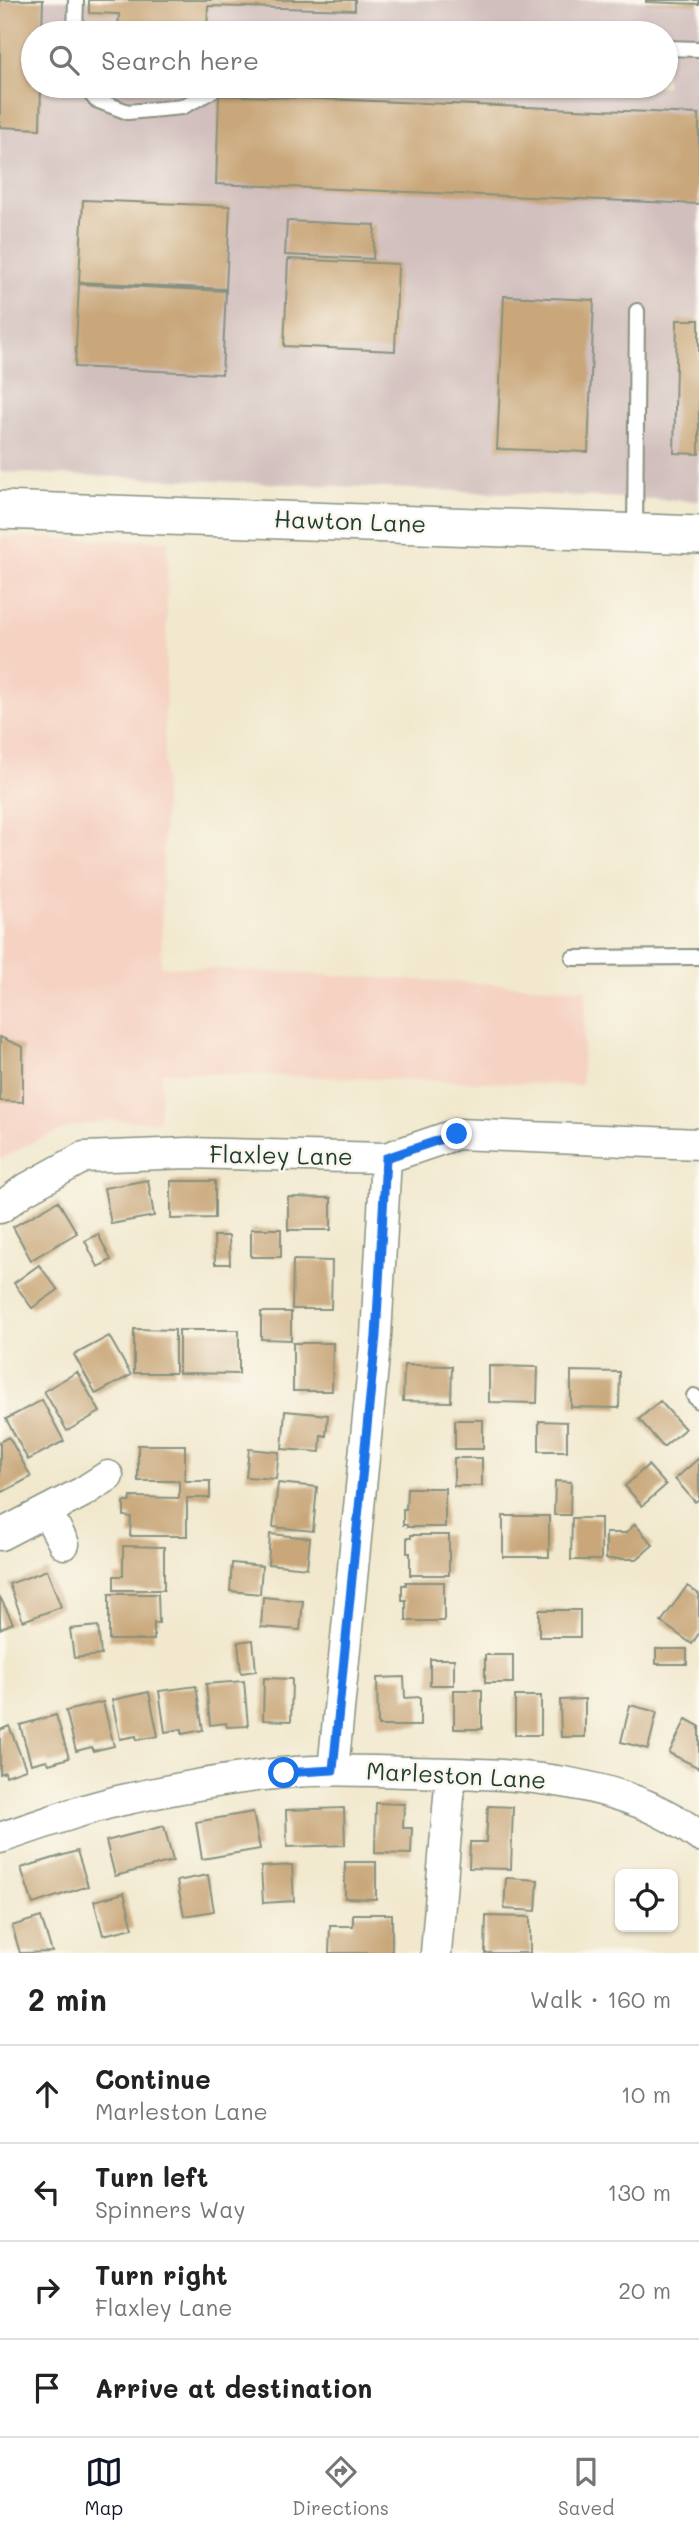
<!DOCTYPE html>
<html lang="en">
<head>
<meta charset="utf-8">
<style>
  :root { --surface:#fff; --page:#f6f6f6; --text:#222; --muted:#767676; --line:#e0e0e0; --accent:#111827 }
  body { margin:0; font-family:Mali,sans-serif; background:var(--page); color:var(--text) }
  .controls { position:absolute; right:21px; bottom:21px; display:grid; overflow:hidden; border-radius:10px; box-shadow:0 2px 5px #0004 }
  .controls button { width:63px; height:63px; display:grid; place-items:center; padding:0; border:0; border-bottom:2px solid var(--line); background:var(--surface); color:var(--text); font:35px sans-serif }
  .stop { position:absolute; width:21px; height:21px; margin:-16px; border:5px solid #1a73e8; border-radius:50%; background:#fff }
  .stop.end { background:#1a73e8; border-color:#fff; box-shadow:0 2px 7px #0008 }
  .list { margin:0; padding:0; list-style:none }
  h2 { display:flex; justify-content:space-between; align-items:center; height:91px; margin:0; padding:0 28px; font-size:30px }
  h2 small { font-size:23px; font-weight:400; color:var(--muted) }
  .list li { display:grid; grid-template-columns:46px 1fr auto; gap:21px; align-items:center; box-sizing:border-box; height:98px; padding:0 28px; border-top:2px solid var(--line) }
  .list b { display:block; font-size:26px; white-space:nowrap }
  .list p { margin:0; font-size:23px; white-space:nowrap; color:var(--muted) }
  .list em { font-size:23px; font-style:normal; color:var(--muted) }
  .icon { flex:none; width:38px; height:38px; fill:none; stroke:currentColor; stroke-width:2; stroke-linecap:round; stroke-linejoin:round }
  .map { position:relative; flex:none; width:699px; height:1953px; overflow:hidden }
  .search { position:absolute; background:var(--surface); box-shadow:0 2px 5px #0004; left:21px; right:21px; top:21px; height:77px; display:flex; align-items:center; gap:18px; box-sizing:border-box; padding:0 24px; border-radius:38px; color:var(--muted); font-size:26px }
  .sheet { height:483px; background:var(--surface) }
  nav { display:flex; justify-content:space-around; align-items:center; box-sizing:border-box; height:98px; border-top:2px solid var(--line); background:var(--surface); font-size:19px; color:var(--muted) }
  nav a { display:grid; justify-items:center; gap:4px }
  nav .on { color:var(--accent) }
  .map>svg:first-child { display:block }
  .built { fill:#f5d2c2 }
  .industrial { fill:#d1bfbd; fill-rule:evenodd }
  .building { fill:#c9a77a }
  .lines { fill:none; stroke-linecap:round; stroke-linejoin:round }
  .service-casing { stroke:#889280; stroke-width:18 }
  .minor-casing { stroke:#889280; stroke-width:33 }
  .tertiary-casing { stroke:#889280; stroke-width:40 }
  .service { stroke:#fff; stroke-width:14 }
  .minor { stroke:#fff; stroke-width:30 }
  .tertiary { stroke:#fff; stroke-width:37 }
  .route { stroke:#1a73e8; stroke-width:9 }
  .labels { text-anchor:middle; stroke-width:5; stroke-linejoin:round; paint-order:stroke }
  .street-label { font-size:24px; fill:#1f3d34; stroke:#fbf7ec }
</style>
</head>
<body>
<div class="map">
<svg width="699" height="1953" viewBox="0 0 699 1953">
  <rect width="100%" height="100%" fill="#fbf7ec"/>
  <filter id="ink" filterUnits="userSpaceOnUse"><feTurbulence type="fractalNoise" baseFrequency=".0143" numOctaves="2"/><feDisplacementMap in="SourceGraphic" scale="14" xChannelSelector="R" yChannelSelector="G"/><feConvolveMatrix kernelMatrix="1 2 1 2 8 2 1 2 1" color-interpolation-filters="sRGB"/></filter>
  <filter id="wash" filterUnits="userSpaceOnUse"><feTurbulence type="fractalNoise" baseFrequency=".00686" numOctaves="4" result="noise"/><feDisplacementMap in="SourceGraphic" scale="28" xChannelSelector="R" yChannelSelector="G"/><feGaussianBlur stdDeviation="1.57" result="paint"/><feColorMatrix in="noise" values="0 0 0 0 0 0 0 0 0 0 0 0 0 0 0 0 0 1.4 0 .05"/><feComposite in="paint" operator="in"/></filter>
  <g filter="url(#wash)">
    <rect width="100%" height="100%" fill="#f1e8cd"/>
    <!-- built -->
    <path class="built" d="M0,537L168,541L161,966L586,989L581,1085L162,1072L159,1122L114,1120L73,1126L32,1142L0,1160Z"/>
    <!-- industrial -->
    <path class="industrial" d="M0,0H699V501L0,472ZM33,33H666V86H33Z"/>
    <g id="blocks">
      <!-- building -->
      <path class="building" d="M0,0H43L42,33H33V86H41L40,129L0,127Z
        M89,0H355V10L208,6L207,33H118L119,14L89,13Z
        M646,0H699V4L646,2Z
        M219,95L699,114V204L216,184Z
        M83,200L230,206L226,289L79,282Z
        M287,221L375,225L373,259L285,255Z
        M288,259L398,264L395,351L284,346Z
        M79,284L226,291L222,374L75,367Z
        M504,296L594,300L588,452L497,449Z
        M677,320H699V454L674,453Z
        M0,1037L23,1047V1102L0,1101Z
        M148,1180L154,1216L111,1224L104,1188Z
        M171,1181H215V1218L171,1219Z
        M288,1197L331,1198V1230H288Z
        M58,1201L77,1233L31,1260L13,1227Z
        M251,1229H281V1257H251Z
        M98,1234L111,1260L98,1267L85,1241Z
        M214,1236H229L230,1264H215Z
        M293,1260L332,1261L331,1309H292Z
        M39,1265L58,1290L32,1308L14,1283Z
        M261,1312H291V1340L261,1339Z
        M134,1329L175,1330V1373H134Z
        M179,1330H239V1374L179,1373Z
        M109,1336L131,1375L96,1394L74,1355Z
        M293,1343H333L332,1391H293Z
        M404,1365L452,1366L451,1402L403,1401Z
        M489,1366L538,1367L537,1403L489,1402Z
        M571,1371L620,1372L619,1408L571,1407Z
        M77,1372L100,1412L67,1431L44,1391Z
        M42,1400L64,1441L28,1460L6,1419Z
        M660,1401L685,1429L663,1447L639,1419Z
        M285,1411L328,1415L326,1436L321,1435L320,1452L282,1449Z
        M455,1420H483V1449H455Z
        M539,1421L567,1422V1451H539Z
        M9,1437L31,1477L3,1492L0,1487V1442Z
        M138,1445H185V1481H210V1498H187V1536H130L131,1517L124,1516V1502H130L131,1497L179,1498V1481H138Z
        M249,1449L279,1452L276,1479L246,1477Z
        M454,1458H482V1486H454Z
        M699,1458V1499L695,1502L675,1479Z
        M648,1465L666,1485L642,1506L625,1486Z
        M555,1481L571,1482L570,1515H554Z
        M278,1483L317,1487L313,1531L273,1527Z
        M407,1488H445V1527H407V1525H403V1509H406Z
        M503,1516H549V1557H503Z
        M572,1518H601V1560H571Z
        M635,1524L653,1545L637,1559H606V1533H626Z
        M270,1534L310,1538L307,1568L268,1564Z
        M411,1535H449V1575H410V1553H407V1538H411Z
        M123,1546L164,1547V1590H114V1576H123Z
        M232,1563L262,1566L260,1594L230,1591Z
        M47,1570L61,1607L23,1621L9,1584Z
        M406,1582H444V1621H406V1600H402V1585H406Z
        M687,1586L699,1594V1633L692,1644L661,1622Z
        M109,1594H158L159,1623H154V1640H109Z
        M0,1597L13,1623L0,1629Z
        M263,1597L303,1601L300,1630L261,1627Z
        M539,1610H580V1637H539Z
        M98,1626L101,1655L74,1658L70,1629Z
        M253,1640L256,1671L241,1673L238,1642Z
        M656,1649H687V1664H656Z
        M485,1655H513V1683H485Z
        M430,1659H454V1685H430Z
        M404,1677L405,1698L420,1697V1726H378L377,1678Z
        M264,1678L292,1679L291,1721L263,1720Z
        M244,1681L248,1726L227,1727L226,1723L210,1725L206,1684Z
        M196,1686L203,1730L182,1734V1729L165,1732L159,1691Z
        M454,1690H482V1729H454Z
        M149,1692L158,1736L137,1740L136,1736L120,1739L112,1700Z
        M515,1696H541V1735H515Z
        M585,1699V1737H561L560,1700Z
        M103,1702L114,1746L93,1751L92,1747L76,1751L66,1711Z
        M630,1705L657,1712L648,1749L621,1742Z
        M56,1715L69,1758L49,1764L47,1760L31,1764L20,1725Z
        M686,1719L699,1726V1768L669,1753Z
        M9,1726L26,1769L6,1776L5,1772L0,1774V1730Z
        M376,1803L404,1804L403,1828H412L411,1854L375,1853Z
        M488,1806L513,1807L511,1869L469,1868L470,1842H486Z
        M344,1808L345,1845L287,1847L286,1810Z
        M253,1812L260,1849L202,1859L196,1822Z
        M164,1826L173,1861L115,1876L106,1841Z
        M77,1851L88,1886L33,1904L21,1868Z
        M345,1862H376V1899L345,1898Z
        M292,1865L294,1901L263,1903L261,1867Z
        M208,1875L214,1911L184,1916L177,1881Z
        M506,1878L538,1880L536,1911L504,1909Z
        M124,1893L133,1928L103,1935L94,1901Z
        M353,1914H392V1953H329L330,1926H353Z
        M486,1916L530,1917V1953H485Z
        M41,1917L52,1952L20,1953L12,1926Z"/>
    </g>
  </g>
  <g filter="url(#ink)">
    <use href="#blocks" fill-opacity="0" stroke="#889280" stroke-width="2"/>
    <g class="lines">
      <defs>
        <path id="service" d="M75,33L76,0
          M666,48L699,49
          M84,86L96,100L128,112L182,107L221,86
          M635,531L637,311
          M573,958L699,957
          M694,1396L699,1401"/>
        <path id="minor" d="M0,1208L24,1190L84,1157L188,1153L386,1158L457,1134L699,1144
          M47,1512L64,1544
          M0,1535L83,1492L108,1476
          M333,1770L376,1336L386,1158
          M0,1838C43,1824 87,1807 132,1798C181,1787 232,1778 283,1773C325,1769 368,1771 410,1772C506,1774 619,1774 699,1836
          M436,1953L451,1773"/>
        <path id="tertiary" d="M0,510L699,535"/>
      </defs>
      <!-- service casing -->
      <use href="#service" class="service-casing"/>
      <!-- minor casing -->
      <use href="#minor" class="minor-casing"/>
      <!-- tertiary casing -->
      <use href="#tertiary" class="tertiary-casing"/>
      <!-- service -->
      <use href="#service" class="service"/>
      <!-- minor -->
      <use href="#minor" class="minor"/>
      <!-- tertiary -->
      <use href="#tertiary" class="tertiary"/>
    </g>
  </g>
  <g class="lines" filter="url(#ink)">
    <!-- route -->
    <path class="route" d="M284,1773L333,1770L376,1336L386,1158L457,1134"/>
  </g>
  <g class="labels">
    <!-- street labels -->
    <g class="street-label">
      <text transform="translate(350 522) rotate(2)" y="8">Hawton Lane</text>
      <text transform="translate(281 1156) rotate(1)" y="8">Flaxley Lane</text>
      <text transform="translate(456 1776) rotate(3)" y="8">Marleston Lane</text>
    </g>
  </g>
</svg>
<div class="controls">
<button><svg class="icon" aria-label="locate" viewBox="0 0 24 24"><circle cx="12" cy="12" r="6"/><path d="M12 2v4M12 18v4M2 12h4M18 12h4"/></svg></button>
</div>
<div class="stop" style="left:284px;top:1773px"></div>
<div class="stop end" style="left:457px;top:1134px"></div>
<div class="search"><svg class="icon" aria-label="search" viewBox="0 0 24 24"><circle cx="10" cy="10" r="6"/><path d="M15 15l6 6"/></svg>Search here</div>
</div>
<section class="sheet">
<h2>2 min<small>Walk · 160 m</small></h2>
<ul class="list">
<li><svg class="icon" aria-label="ahead" viewBox="0 0 24 24"><path d="M12 20V5M6 11l6-6 6 6"/></svg><div><b>Continue</b><p>Marleston Lane</p></div><em>10 m</em></li>
<li><svg class="icon" aria-label="left" viewBox="0 0 24 24"><path d="M17 20v-9H6M10 6l-5 5 5 5"/></svg><div><b>Turn left</b><p>Spinners Way</p></div><em>130 m</em></li>
<li><svg class="icon" aria-label="right" viewBox="0 0 24 24"><path d="M7 20v-9h11M14 6l5 5-5 5"/></svg><div><b>Turn right</b><p>Flaxley Lane</p></div><em>20 m</em></li>
<li><svg class="icon" aria-label="arrive" viewBox="0 0 24 24"><path d="M6 21V4h12l-3 4 3 4H6"/></svg><div><b>Arrive at destination</b></div></li>
</ul>
</section>
<nav>
<a class="on"><svg class="icon" aria-label="map" viewBox="0 0 24 24"><path d="M3 6l6-2 6 2 6-2v14l-6 2-6-2-6 2zM9 4v14M15 6v14"/></svg>Map</a>
<a><svg class="icon" aria-label="directions" viewBox="0 0 24 24"><path d="M12 3l9 9-9 9-9-9zM9 14v-3h6M13 9l2 2-2 2"/></svg>Directions</a>
<a><svg class="icon" aria-label="saved" viewBox="0 0 24 24"><path d="M7 4h10v16l-5-4-5 4z"/></svg>Saved</a>
</nav>
</body>
</html>
